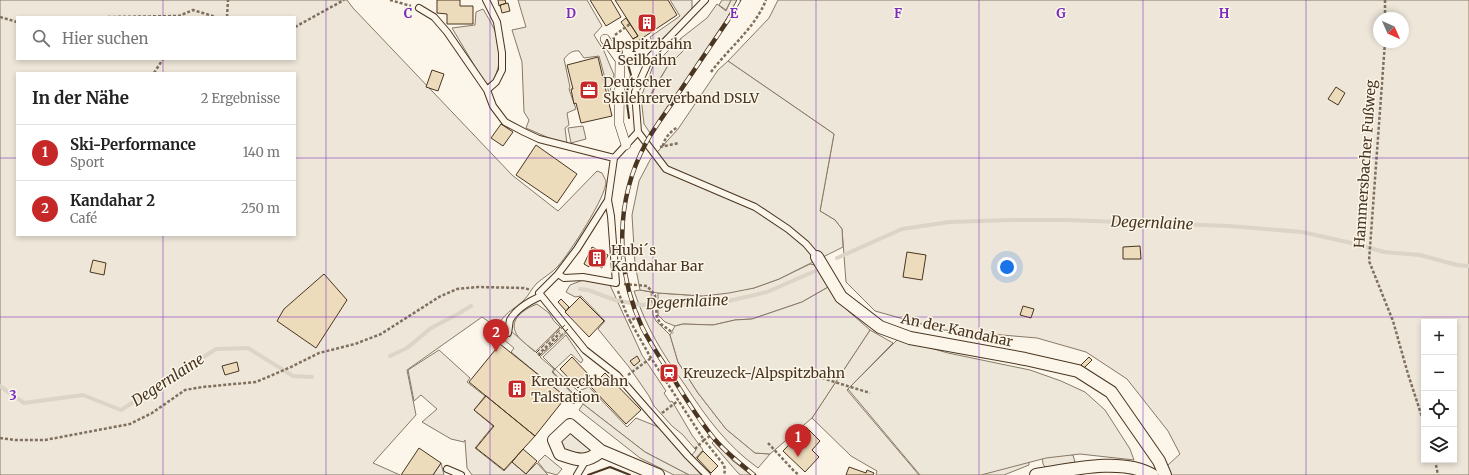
<!DOCTYPE html>
<html lang="de">
<head>
<meta charset="utf-8">
<style>
  :root { --surface:#fff; --page:#f6f6f6; --text:#222; --muted:#767676; --line:#e0e0e0; --accent:#c62828 }
  body { margin:0; font-family:Merriweather,serif; background:var(--page); color:var(--text) }
  .controls { position:absolute; right:12px; bottom:12px; display:grid; overflow:hidden; border-radius:0px; box-shadow:0 2px 6px #0003 }
  .controls button { width:36px; height:36px; display:grid; place-items:center; padding:0; border:0; border-bottom:1px solid var(--line); background:var(--surface); color:var(--text); font:20px sans-serif }
  .compass { position:absolute; left:1373px; top:12px; width:36px; height:36px; border-radius:50%; background:var(--surface); box-shadow:0 2px 6px #0003; rotate:135deg }
  .you { position:absolute; left:1007px; top:267px; width:14px; height:14px; margin:-10px; border:3px solid #fff; border-radius:50%; background:#1a73e8; box-shadow:0 0 0 6px #1a73e833 }
  .badge { display:grid; place-items:center; width:26px; height:26px; border-radius:50%; background:var(--accent); color:#fff; font-size:13px; font-weight:700 }
  .pin { position:absolute; translate:-50% -33px; filter:drop-shadow(0 1px 2px #0008) }
  .pin::after { content:''; position:absolute; top:21px; width:14px; height:12px; background:inherit; clip-path:polygon(0 0,100% 0,50% 100%) }
  .list { margin:0; padding:0; list-style:none }
  h2 { display:flex; justify-content:space-between; align-items:center; height:52px; margin:0; padding:0 16px; font-size:17px }
  h2 small { font-size:13px; font-weight:400; color:var(--muted) }
  .list li { display:grid; grid-template-columns:26px 1fr auto; gap:12px; align-items:center; box-sizing:border-box; height:56px; padding:0 16px; border-top:1px solid var(--line) }
  .list b { display:block; font-size:15px; white-space:nowrap }
  .list p { margin:0; font-size:13px; white-space:nowrap; color:var(--muted) }
  .list em { font-size:13px; font-style:normal; color:var(--muted) }
  .icon { flex:none; width:22px; height:22px; fill:none; stroke:currentColor; stroke-width:2; stroke-linecap:round; stroke-linejoin:round }
  .map { position:relative; flex:none; width:1469px; height:475px; overflow:hidden }
  .search { position:absolute; background:var(--surface); box-shadow:0 2px 6px #0003; left:16px; top:16px; width:280px; height:44px; display:flex; align-items:center; gap:10px; box-sizing:border-box; padding:0 14px; border-radius:0px; color:var(--muted); font-size:15px }
  .panel { position:absolute; background:var(--surface); box-shadow:0 2px 6px #0003; left:16px; top:72px; width:280px; height:164px; border-radius:0px }
  .map>svg:first-child { display:block }
  .green { fill:#ede6d9; stroke:#887966; fill-rule:evenodd }
  .parking { fill:#ede7d9; stroke:#887966 }
  .lines { fill:none; stroke-linecap:round; stroke-linejoin:round }
  .stream { stroke:#dcd4c6; stroke-width:4 }
  .building { fill:#ecdcbc; stroke:#4a3520 }
  .service-casing { stroke:#4a3520; stroke-width:8 }
  .pedestrian-casing { stroke:#4a3520; stroke-width:10 }
  .minor-casing { stroke:#4a3520; stroke-width:14 }
  .path { stroke:#7f6f5c; stroke-width:2.5; stroke-dasharray:3 2; stroke-linecap:butt }
  .service { stroke:#fbf6e9; stroke-width:6 }
  .pedestrian { stroke:#fbf6e9; stroke-width:9 }
  .minor { stroke:#fbf6e9; stroke-width:12 }
  .rail-casing { stroke:#4a3520; stroke-width:4.5 }
  .rail { stroke:#fbf6e9; stroke-width:3; stroke-dasharray:9; stroke-linecap:butt }
  .fence { stroke:#4a3520; stroke-width:1; stroke-dasharray:5 2; stroke-linecap:butt }
  .wall { stroke:#4a3520; stroke-width:2 }
  .grid { fill:none; stroke:#7b2cbf; stroke-width:1; stroke-opacity:0.55 }
  .labels { text-anchor:middle; stroke-width:3; stroke-linejoin:round; paint-order:stroke }
  .poi-label { font-size:14px; fill:#4a3520; stroke:#fbf6e9; text-anchor:start }
  .street-label { font-size:14px; fill:#4a3520; stroke:#fbf6e9 }
  .water-label { font-size:15px; font-style:italic; fill:#4a3520; stroke:#fbf6e9 }
  .grid-label { font-size:13px; text-anchor:middle; font-weight:bold; fill:#7b2cbf; stroke:#fbf6e9; stroke-width:3; stroke-linejoin:round; paint-order:stroke }
</style>
</head>
<body>
<div class="map">
<svg width="1469" height="475" viewBox="0 0 1469 475">
  <rect width="100%" height="100%" fill="#fbf6e9"/>
  <!-- green -->
  <path class="green" d="M0,0H347L353,8L512,175L558,211L597,171L602,173C603,175 605,179 606,181C607,196 569,254 558,266C552,273 544,277 537,283C532,288 529,295 524,300C514,310 501,314 498,328L482,317L407,370L416,415L373,463L400,475H0ZM17,17H295V59H17ZM17,73H295V235H17Z
    M518,0H587L602,26L594,35L604,51L614,75L611,83L610,97L599,56L584,58L579,51C572,50 568,54 564,59L570,87L569,89L576,109L567,113L569,125L565,128L567,144L556,141L526,128L529,120L524,112L522,62L512,30L526,27Z
    M670,0H692V10L672,31L654,45L650,37L680,16Z
    M731,0H738L713,41L650,133L644,124L641,97H650L667,67L688,46L680,39L707,18L717,4L726,11Z
    M778,0H1469V475H1157L1180,454L1168,431L1127,379L1086,352L1037,338L943,330L875,311L846,282L842,229L835,220L820,211L834,134L728,61L769,18ZM1379,18H1403V42H1379ZM1424,322H1454V460H1424Z
    M483,9C493,26 504,43 499,63C498,70 495,76 493,82L487,84L480,75L452,28L475,25L476,12Z
    M810,264L815,265L830,286L802,302L752,319L735,320L713,325L683,324L675,326L665,322L658,315V293L703,296L754,288L779,279Z
    M583,280L610,285L642,355L666,391L664,393L670,402L672,401L692,435L703,450L695,459L692,455L696,450L683,435L672,426L654,406L649,396L629,367L598,329L605,321L581,296L575,297L566,292L570,285Z
    M640,290L651,292L653,315L656,321L670,335L678,362L698,393L726,429L755,453L770,454L758,468C727,446 706,417 685,385C662,353 647,329 634,291Z
    M537,304L549,313L554,321L560,327L536,352C529,346 518,340 515,331C510,317 527,308 537,304Z
    M870,330L893,343L847,390L919,475H876L877,471L851,456L812,418Z
    M566,335L583,360L581,363L571,354L555,369L578,391L589,387L627,427L636,418L656,426L662,430L701,475H689L645,452L583,404L553,372L555,369L543,357Z
    M439,350L470,378L467,382L485,396L474,410L493,426L475,448L504,471L512,462L526,474L537,463L548,475H472L467,468L465,440L464,442L451,439L422,422L437,409L421,395L414,401L408,370Z
    M714,441L733,461L751,475H741L738,473L712,443Z
    M1048,452L1073,455L1075,462L1054,467H1045L1043,464L1042,455Z
    M1029,458V465L1004,475H972Z
    M441,463L444,475H433Z"/>
  <!-- parking -->
  <path class="parking" d="M722,0H731L726,10L719,5Z
    M680,39L688,46L667,67L649,97H641L653,66Z
    M728,61L834,134L820,211L835,220L842,229L843,247L779,279L754,288L729,293L703,296L658,293L640,290L635,264L632,215L639,181L650,160L678,129L718,70Z
    M583,126L586,139L571,143L568,128Z
    M830,286L846,309L870,330L812,418L770,454L755,453L726,429L698,393L678,362L670,335L675,326L683,324L713,325L735,320L752,319L802,302Z
    M564,324L569,330L540,357L554,369L552,372L578,400L574,404L511,352L514,348L503,339L511,331L535,352Z
    M898,339L948,353L1030,370L1061,381L1085,392L1105,410L1130,449L1134,460L1080,454L1046,458L981,475H920L848,389Z
    M583,404L645,452L689,475H674L640,458L579,410Z
    M570,429L597,450L587,457L562,451L558,441Z
    M545,455L562,469L557,475L546,472L538,462Z"/>
  <g class="lines">
    <!-- stream -->
    <path class="stream" d="M837,258L902,229L949,222L1011,220H1067L1229,226L1302,232L1356,244L1384,252L1420,255L1457,265L1469,266
      M580,289L588,290L615,300L641,305L724,302L767,292L815,271
      M390,356L407,348L431,328L458,314L471,306
      M0,386L24,403L83,395L121,410L216,349L248,348L293,376L312,377"/>
  </g>
  <!-- building -->
  <path class="building" d="M437,0H460V6H473V24H447V14L437,13Z
    M498,0H505L506,3L499,6Z
    M590,0H611L621,17L606,26Z
    M615,0H668L677,15L635,43L633,39L638,36Z
    M508,3L510,11L502,13L500,5Z
    M626,18L638,36L633,39L621,22Z
    M598,57L612,116L581,123L576,103L574,104L571,89H573L567,65Z
    M432,70L444,74L438,91L426,87Z
    M1336,87L1345,93L1338,105L1328,99Z
    M501,124L513,132L503,146L491,138Z
    M536,145L577,174L557,203L516,175Z
    M1140,246L1141,259H1123V247Z
    M592,247L608,255L602,268L591,262L589,267L584,264Z
    M907,252L926,255L922,280L903,277Z
    M93,260L106,263L104,275L90,272Z
    M324,274L347,300L316,348L277,321L284,309Z
    M580,297L604,321L589,337L565,312Z
    M561,299L569,307L566,311L558,302Z
    M1023,306L1034,309L1031,318L1020,315Z
    M500,344L566,397L535,436L469,382Z
    M637,356L640,361L634,366L630,361Z
    M572,357L590,376L578,388L560,369Z
    M1089,357L1092,360L1083,369L1080,366Z
    M237,362L239,371L225,375L222,366Z
    M605,373L641,410L626,424L591,387Z
    M486,396L535,436L504,470L476,448L494,426L474,410Z
    M806,427L820,441L812,450L819,457L805,472L783,451Z
    M419,448L441,463L433,475H401Z
    M523,449L537,461L526,474L512,462Z
    M703,451L718,466L711,473L697,458Z
    M849,467L866,473L867,470L874,473L873,475H846Z"/>
  <g class="lines">
    <defs>
      <path id="service" d="M486,0L497,22L502,53V70L496,82L487,90
        M705,0L651,56L635,92L638,132L666,169L755,207L788,229L806,244L817,257
        M419,8L434,17L447,32L487,90L493,106L505,122L524,132L539,139L614,158
        M638,132L614,158L608,200L577,249L558,274L539,293L585,350L617,375L688,456L707,475
        M558,274L564,278L583,277L616,283L611,216L608,200
        M508,333C509,329 509,324 510,320C516,309 530,301 541,296
        M447,469L461,475
        M577,475L586,460"/>
      <path id="pedestrian" d="M605,39L620,60L619,123L626,145"/>
      <path id="minor" d="M817,257L841,297L880,327L910,338L1025,359L1078,371L1111,392L1159,461L1165,475
        M601,451C585,464 578,460 560,454L554,440L570,425L601,451L658,475
        M1036,475C1069,470 1122,457 1152,475"/>
    </defs>
    <!-- service casing -->
    <use href="#service" class="service-casing"/>
    <!-- pedestrian casing -->
    <use href="#pedestrian" class="pedestrian-casing"/>
    <!-- minor casing -->
    <use href="#minor" class="minor-casing"/>
    <!-- path -->
    <path class="path" d="M390,0L411,6
      M0,17L17,22
      M108,17L179,16L193,10L216,17
      M227,17L228,0
      M1385,18V0
      M295,27L344,0
      M615,35L630,24
      M1385,42L1369,261L1393,321L1408,374L1424,423
      M711,72C729,48 755,28 766,0
      M154,73L163,59
      M663,146C664,138 671,131 678,127
      M660,147L679,143
      M624,284L647,286L655,295L657,318L661,324L673,333
      M618,291L625,310L630,321L635,318
      M630,321L651,358L704,440L694,450
      M538,355L560,333
      M628,375L651,358
      M822,378L870,393
      M662,413L679,400
      M710,436L704,440L724,465L725,470L724,475
      M0,438L15,440H45L130,424L152,413L185,390L202,387L256,382L291,367L319,353L355,344L381,334L439,297L457,289L478,287L524,288L531,290
      M768,443L794,471L799,475
      M1435,460L1438,475"/>
    <!-- service -->
    <use href="#service" class="service"/>
    <!-- pedestrian -->
    <use href="#pedestrian" class="pedestrian"/>
    <!-- minor -->
    <use href="#minor" class="minor"/>
    <defs>
      <path id="rail" d="M739,0L728,20C710,47 692,73 674,100C665,114 654,128 646,143C615,200 615,269 642,327C650,343 660,358 670,373C685,397 700,423 718,443C729,455 742,465 754,475"/>
    </defs>
    <!-- rail casing -->
    <use href="#rail" class="rail-casing"/>
    <!-- rail -->
    <use href="#rail" class="rail"/>
    <!-- fence -->
    <path class="fence" d="M536,353L565,325
      M539,356L568,329"/>
    <!-- wall -->
    <path class="wall" d="M625,47L634,41
      M621,48L622,54L627,61L631,75L626,96L629,118
      M588,475L610,467L630,475"/>
  </g>
  <!-- grid -->
  <path class="grid" d="M163,0V17M326,0V475M490,0V475M653,0V475M816,0V475M979,0V475M1143,0V475M1306,0V475M163,59V73M0,158H17M295,158H1469M163,235V475M0,317H1469"/>
  <!-- icons -->
  <defs>
    <symbol id="building-square" viewBox="-11 -11 22 22"><rect x="-9" y="-9" width="18" height="18" rx="4" fill="#c62828" stroke="#fbf6e9"/><path d="M-4-6H4V6H1V3H-1V6H-4ZM-2.5-4.3h1.7v1.8h-1.7ZM.8-4.3h1.7v1.8H.8ZM-2.5-1h1.7V.8h-1.7ZM.8-1h1.7V.8H.8Z" fill="#fff"/></symbol>
    <symbol id="office-square" viewBox="-11 -11 22 22"><rect x="-9" y="-9" width="18" height="18" rx="4" fill="#c62828" stroke="#fbf6e9"/><path d="M-6-3h4V-5.5h4V-3h4V5H-6ZM-1-4.5V-3h2v-1.5ZM-6 0V1H6V0Z" fill="#fff"/></symbol>
    <symbol id="station-square" viewBox="-11 -11 22 22"><rect x="-9" y="-9" width="18" height="18" rx="4" fill="#c62828" stroke="#fbf6e9"/><path d="M-3-6H3Q5-6 5-4V2Q5 4 3 4L4.5 6H3L1.5 4h-3L-3 6H-4.5L-3 4Q-5 4-5 2V-4Q-5-6-3-6ZM-3.5-4v3h7v-3ZM-3.5 1v1.5H-2V1ZM2 1v1.5H3.5V1Z" fill="#fff"/></symbol>
  </defs>
  <g fill-rule="evenodd">
    <use href="#building-square" x="636" y="12" width="22" height="22"/>
    <use href="#office-square" x="578" y="79" width="22" height="22"/>
    <use href="#building-square" x="586" y="247" width="22" height="22"/>
    <use href="#station-square" x="658" y="362" width="22" height="22"/>
    <use href="#building-square" x="506" y="378" width="22" height="22"/>
  </g>
  <g class="labels">
    <!-- poi labels -->
    <g class="poi-label">
      <text x="647" y="49" text-anchor="middle">Alpspitzbahn<tspan x="647" dy="16">Seilbahn</tspan></text>
      <text x="603" y="87">Deutscher<tspan x="603" dy="16">Skilehrerverband DSLV</tspan></text>
      <text x="611" y="255">Hubi´s<tspan x="611" dy="16">Kandahar Bar</tspan></text>
      <text x="683" y="378">Kreuzeck-/Alpspitzbahn</text>
      <text x="531" y="386">Kreuzeckbahn<tspan x="531" dy="16">Talstation</tspan></text>
    </g>
    <!-- street labels -->
    <g class="street-label">
      <text transform="translate(1365 164) rotate(-86)" y="5">Hammersbacher Fußweg</text>
      <text transform="translate(957 330) rotate(12)" y="5">An der Kandahar</text>
    </g>
    <!-- water labels -->
    <g class="water-label">
      <text transform="translate(1152 223) rotate(2)" y="5">Degernlaine</text>
      <text transform="translate(687 302) rotate(-3)" y="5">Degernlaine</text>
      <text transform="translate(168 380) rotate(-33)" y="5">Degernlaine</text>
    </g>
  </g>
  <g class="grid-label">
    <text x="408" y="18">C</text>
    <text x="571" y="18">D</text>
    <text x="734" y="18">E</text>
    <text x="898" y="18">F</text>
    <text x="1061" y="18">G</text>
    <text x="1224" y="18">H</text>
    <text x="13" y="400">3</text>
  </g>
</svg>
<div class="controls">
<button>+</button>
<button>−</button>
<button><svg class="icon" aria-label="locate" viewBox="0 0 24 24"><circle cx="12" cy="12" r="6"/><path d="M12 2v4M12 18v4M2 12h4M18 12h4"/></svg></button>
<button><svg class="icon" aria-label="layers" viewBox="0 0 24 24"><path d="M12 4l9 5-9 5-9-5zM3 14l9 5 9-5"/></svg></button>
</div>
<svg class="compass" viewBox="-18 -18 36 36"><path d="M0-13l5 13h-10z" fill="#e53935"/><path d="M0 13l5-13h-10z" fill="#767676"/></svg>
<div class="you"></div>
<div class="pin badge" style="left:798px;top:457px">1</div>
<div class="pin badge" style="left:496px;top:352px">2</div>
<div class="search"><svg class="icon" aria-label="search" viewBox="0 0 24 24"><circle cx="10" cy="10" r="6"/><path d="M15 15l6 6"/></svg>Hier suchen</div>
<section class="panel">
<h2>In der Nähe<small>2 Ergebnisse</small></h2>
<ul class="list">
<li><span class="badge">1</span><div><b>Ski-Performance</b><p>Sport</p></div><em>140 m</em></li>
<li><span class="badge">2</span><div><b>Kandahar 2</b><p>Café</p></div><em>250 m</em></li>
</ul>
</section>
</div>
</body>
</html>
